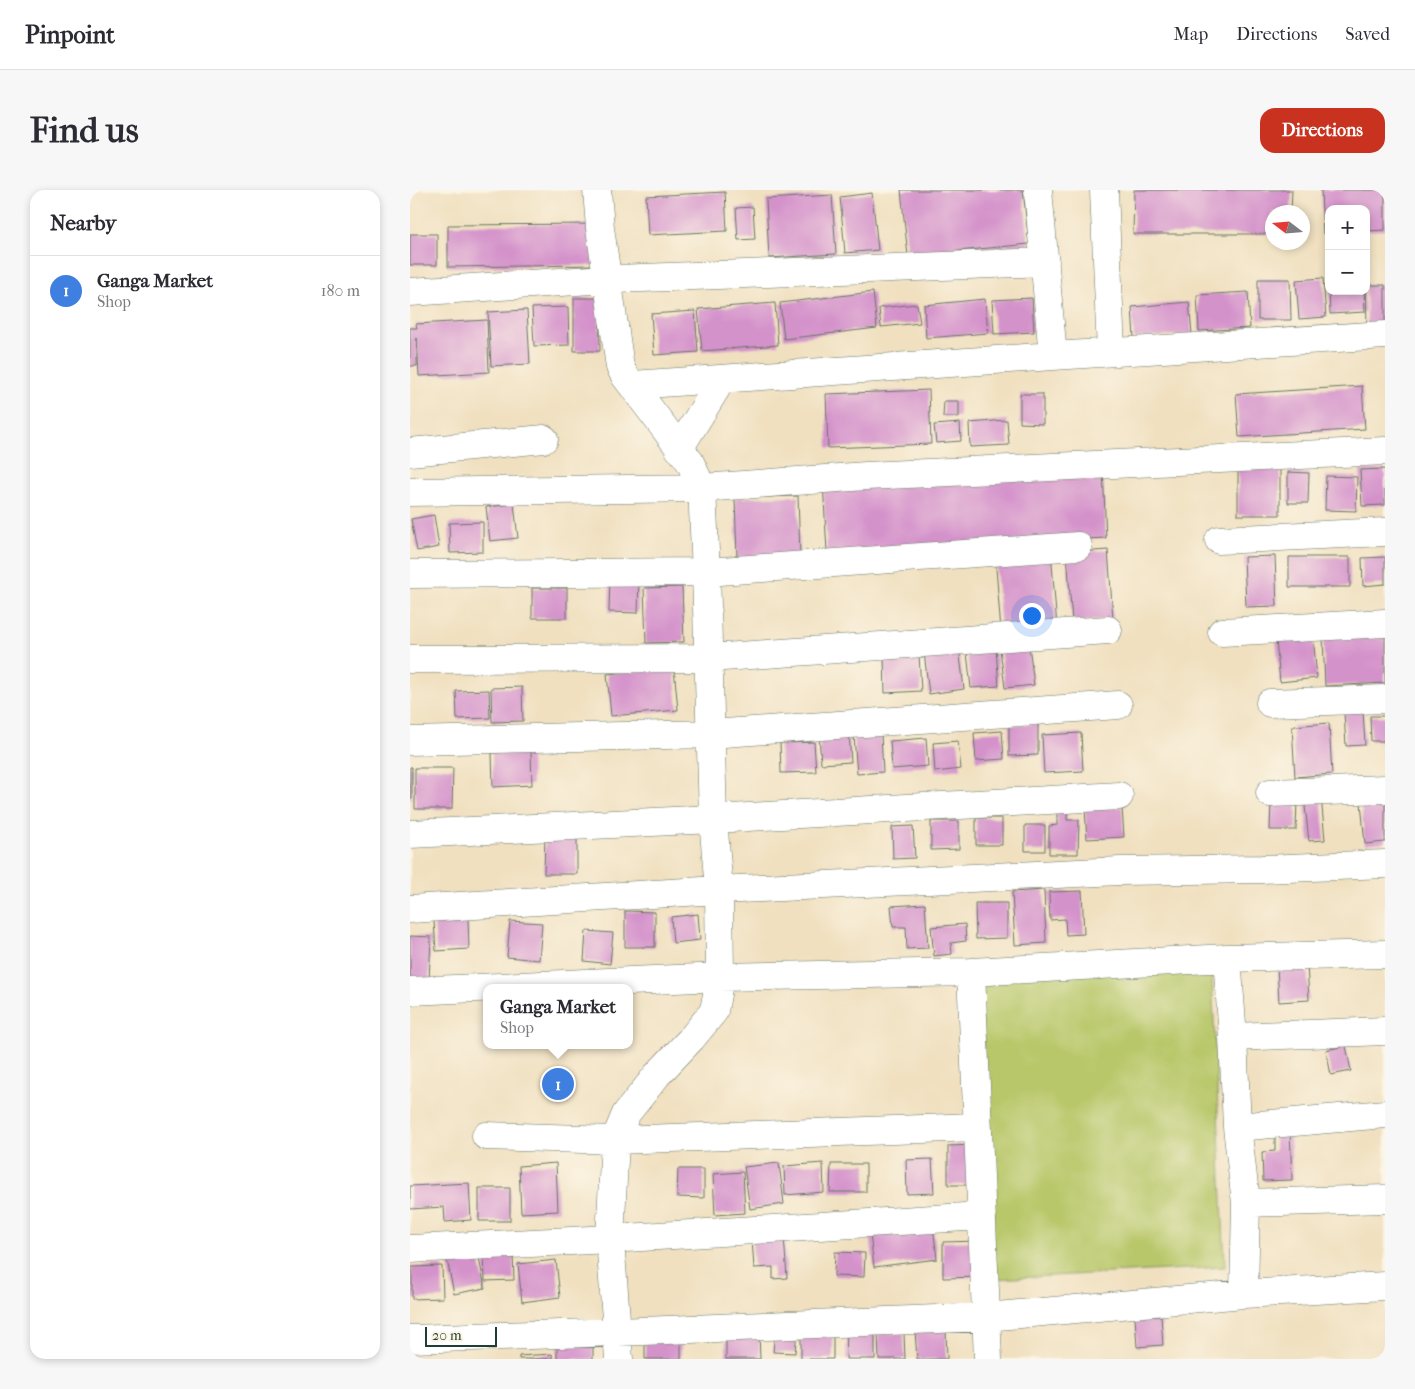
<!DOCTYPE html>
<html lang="en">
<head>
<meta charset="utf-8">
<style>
  :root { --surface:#fff; --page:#f7f7f7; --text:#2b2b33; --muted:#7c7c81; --line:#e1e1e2; --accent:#c8321e }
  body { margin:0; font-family:"IM FELL French Canon",serif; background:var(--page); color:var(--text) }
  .controls { position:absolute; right:15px; top:15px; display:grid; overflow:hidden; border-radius:10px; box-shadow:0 2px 8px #0003 }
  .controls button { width:45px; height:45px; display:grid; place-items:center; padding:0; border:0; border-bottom:1px solid var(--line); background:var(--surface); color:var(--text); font:25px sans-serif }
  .compass { position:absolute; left:855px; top:15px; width:45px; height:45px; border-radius:50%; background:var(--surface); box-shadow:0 2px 8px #0003; rotate:286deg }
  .scale { position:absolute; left:15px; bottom:12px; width:72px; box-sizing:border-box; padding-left:5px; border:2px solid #1f3d34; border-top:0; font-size:14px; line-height:18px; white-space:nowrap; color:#1f3d34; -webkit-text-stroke:4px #fcf5e5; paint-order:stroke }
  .you { position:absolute; left:621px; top:425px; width:18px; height:18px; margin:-12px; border:4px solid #fff; border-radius:50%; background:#1a73e8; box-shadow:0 0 0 8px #1a73e833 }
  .badge { display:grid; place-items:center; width:32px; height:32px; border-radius:50%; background:var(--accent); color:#fff; font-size:16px; font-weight:700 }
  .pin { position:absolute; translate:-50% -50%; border:2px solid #fff; box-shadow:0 1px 5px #0006 }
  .popup { position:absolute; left:73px; top:794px; width:150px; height:65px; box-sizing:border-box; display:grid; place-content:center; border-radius:10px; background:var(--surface); filter:drop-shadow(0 1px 4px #0005); font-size:16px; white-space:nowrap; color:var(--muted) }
  .popup b { font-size:19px; color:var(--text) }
  .popup::after { content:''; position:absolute; left:50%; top:100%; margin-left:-10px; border:10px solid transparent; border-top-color:var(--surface) }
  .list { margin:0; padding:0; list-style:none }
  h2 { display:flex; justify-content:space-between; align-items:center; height:65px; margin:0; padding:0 20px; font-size:21px }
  h2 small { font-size:16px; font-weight:400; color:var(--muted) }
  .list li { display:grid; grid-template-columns:32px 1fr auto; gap:15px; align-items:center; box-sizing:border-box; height:70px; padding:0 20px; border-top:1px solid var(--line) }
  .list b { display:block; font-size:19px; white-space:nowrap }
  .list p { margin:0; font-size:16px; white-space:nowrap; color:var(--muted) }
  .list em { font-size:16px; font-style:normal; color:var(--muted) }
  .map { position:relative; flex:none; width:975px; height:1169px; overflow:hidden; border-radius:15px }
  header { display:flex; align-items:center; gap:30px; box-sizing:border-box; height:70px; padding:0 25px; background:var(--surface); border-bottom:1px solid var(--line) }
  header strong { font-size:24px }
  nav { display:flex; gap:28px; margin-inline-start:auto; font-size:18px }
  .intro { display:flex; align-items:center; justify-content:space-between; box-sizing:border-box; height:120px; padding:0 30px }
  h1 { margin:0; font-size:35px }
  .button { padding:12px 22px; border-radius:15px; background:var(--accent); color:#fff; font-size:18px; font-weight:700 }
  main { display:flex; gap:30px; padding:0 30px }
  aside { flex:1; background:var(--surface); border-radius:15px; box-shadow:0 2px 8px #0003 }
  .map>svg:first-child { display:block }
  .green { fill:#b8c769; stroke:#6c824e }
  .building { fill:#d492cb }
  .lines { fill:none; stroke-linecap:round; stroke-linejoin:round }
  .minor-casing { stroke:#687665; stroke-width:29 }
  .minor { stroke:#fff; stroke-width:28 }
</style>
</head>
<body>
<header>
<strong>Pinpoint</strong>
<nav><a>Map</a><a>Directions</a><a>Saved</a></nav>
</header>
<div class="intro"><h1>Find us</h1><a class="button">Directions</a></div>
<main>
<aside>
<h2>Nearby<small></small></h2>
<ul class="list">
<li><span class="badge" style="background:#3f7fe0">1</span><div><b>Ganga Market</b><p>Shop</p></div><em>180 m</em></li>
</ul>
</aside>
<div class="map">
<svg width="975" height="1169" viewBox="0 0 975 1169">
  <rect width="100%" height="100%" fill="#fcf5e5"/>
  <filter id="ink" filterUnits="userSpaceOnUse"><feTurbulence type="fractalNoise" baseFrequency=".02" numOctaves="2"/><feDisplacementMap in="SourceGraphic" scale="10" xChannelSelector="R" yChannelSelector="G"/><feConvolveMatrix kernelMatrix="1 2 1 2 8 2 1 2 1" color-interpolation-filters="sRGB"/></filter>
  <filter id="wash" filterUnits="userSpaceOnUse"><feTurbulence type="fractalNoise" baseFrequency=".0096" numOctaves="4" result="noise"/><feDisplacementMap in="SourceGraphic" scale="20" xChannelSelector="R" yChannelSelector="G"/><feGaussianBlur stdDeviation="1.12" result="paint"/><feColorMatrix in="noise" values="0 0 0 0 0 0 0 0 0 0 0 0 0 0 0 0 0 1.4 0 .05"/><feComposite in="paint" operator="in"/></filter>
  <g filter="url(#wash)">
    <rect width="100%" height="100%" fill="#f0e0c0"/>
    <!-- green -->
    <path class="green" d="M801,764L815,1077L584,1089L569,776Z"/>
    <g id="blocks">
      <!-- building -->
      <path class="building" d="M491,0H613L619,54L498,66Z
        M724,0H882L881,22H862V44H723Z
        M911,0H975V40L956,41V19H919V43L913,44Z
        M315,2L317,41L238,45L236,6Z
        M462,3L468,60L435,63L430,7Z
        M422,5L426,64L359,68L356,9Z
        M343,17L345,49L328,50L326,18Z
        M187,34V75L38,77V35Z
        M0,44H27V75H0Z
        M913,88L916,127L889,129L886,90Z
        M848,89H880L881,130H848Z
        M956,95H975V136H957Z
        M919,101H954L955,122L920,124Z
        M463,102L467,138L374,149L370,113Z
        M838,102L840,138L789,141L787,105Z
        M164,108H189L190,161H164Z
        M622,108L624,142L584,144L582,110Z
        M575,109L578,143L516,148L514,115Z
        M779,112L782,144L724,148L722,117Z
        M365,113L368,155L292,161L288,119Z
        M507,114L510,133L471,137L469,118Z
        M158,117L159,155L124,156L122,118Z
        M117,120L120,174L81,176L78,122Z
        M285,121L288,162L244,165L241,124Z
        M77,130L79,182L9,186L7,148V176H0V138H7L6,134Z
        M952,196L955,239L829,247L826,204Z
        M519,200L521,254L418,258L416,204Z
        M610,204H633V234L610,233Z
        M534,211H549V227H533Z
        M597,230L599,255L560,257L559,233Z
        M550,233L551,251L526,253L524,235Z
        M828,272H870V325H828Z
        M693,278L696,348L417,362L413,292Z
        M975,279V315L952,316L950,280Z
        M878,282L899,283L898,313H878Z
        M916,286L947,287L946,321L915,320Z
        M388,306L390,366L327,368L325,308Z
        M104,314L108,348L80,351L76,317Z
        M24,325L29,357L7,361L1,329Z
        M73,332V362L40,363L39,333Z
        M698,360L703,429L662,432L657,363Z
        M641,361L647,437L591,441L585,365Z
        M865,366L867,416L836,417L834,367Z
        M879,367H940V397H879Z
        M975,367V394L953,396L952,368Z
        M200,385L229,386L228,423L199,422Z
        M272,397L274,452L236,453L234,398Z
        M122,398H157V428H122Z
        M975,444V493L915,496L913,448Z
        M903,446L907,488L870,492L866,450Z
        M619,455L624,495L595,498L590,459Z
        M549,457L554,499L519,504L514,462Z
        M586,460L589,496L561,498L557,463Z
        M509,464L511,501L475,503L474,466Z
        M264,478L268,520L201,526L197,484Z
        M112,497L113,531L82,532L81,498Z
        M79,500L80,528L47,529L46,501Z
        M953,520L955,555L936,556L934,522Z
        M960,526H975V551H961Z
        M919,533L922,584L885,587L882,536Z
        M628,534V565L599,566V535Z
        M592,541L594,569L566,571L564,543Z
        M439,542L441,572L411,574L409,543Z
        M671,543L673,581L634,583L632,545Z
        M471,544L473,582L447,584L444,546Z
        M516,548L518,576L482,579L480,551Z
        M548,551L551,579L525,582L523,553Z
        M404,552L406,582L371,583L370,553Z
        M121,561L122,595L83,597L82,563Z
        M0,577H2V609H0Z
        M5,578H43L42,619H5Z
        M911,606L915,650L899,651L894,607Z
        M861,610H887L886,640H860Z
        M975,610V652L955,654L951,613Z
        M712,617L714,647L677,649L675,619Z
        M647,620H657V630H669L668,664H639V636L647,635Z
        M566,628H592V655H566Z
        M521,631H549V659L521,660Z
        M615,635H635V661H615Z
        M503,636L505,668L483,669L482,637Z
        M135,645H167V684H134Z
        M634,700L636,753L605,755L602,702Z
        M672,701L674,744L656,745L655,729L640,730L639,702Z
        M565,713H597V748L566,749Z
        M515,714L518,758L497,759L496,737H483L481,716Z
        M215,721L245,722V757H215Z
        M288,724L290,750L263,753L261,727Z
        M58,729L59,759L26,761L24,731Z
        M100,731L132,733L129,770L97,767Z
        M555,734L556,751L541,753L542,764L524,766L521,737Z
        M176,741L203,743L200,774L174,771Z
        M0,746L21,747L19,791L0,790Z
        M897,774L899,810L869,812L867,776Z
        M936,856L941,881L921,885L916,860Z
        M865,941H880L882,990L853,991L852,962L865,961Z
        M565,955L566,995H538V956Z
        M522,969L524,1003L497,1004L496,970Z
        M146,973L148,1021L111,1023L109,976Z
        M369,973L374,1014L340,1019L334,977Z
        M413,973L414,1002L375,1005L374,976Z
        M421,974H456V1002H420Z
        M268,979H294V1008L267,1007Z
        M333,982L335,1023L305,1025L303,984Z
        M59,993L61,1030L35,1032L34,1017L0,1019V996Z
        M69,998H100V1031H69Z
        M523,1036L527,1069L464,1077L460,1044Z
        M374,1046L377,1088L363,1089V1077L344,1078L342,1049Z
        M571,1051L572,1087L533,1088V1052Z
        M425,1062L455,1063L454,1087L424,1086Z
        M68,1063L75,1098L44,1104L37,1069Z
        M103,1063L104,1090L75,1091L74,1064Z
        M146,1070L150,1107L112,1112L108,1074Z
        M32,1076L33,1108L2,1109V1077Z
        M751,1126L753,1155L727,1157L725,1127Z
        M423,1136V1169H391V1137Z
        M365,1139L387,1140L385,1163L363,1162Z
        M437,1140L465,1141V1169H436Z
        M536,1140L537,1169H507L505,1141Z
        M316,1142H349L350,1169H316Z
        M494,1143L495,1169H469L468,1144Z
        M147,1148H183V1169H147Z
        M271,1151V1169H235V1152Z
        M142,1164L143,1169H109V1166Z"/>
    </g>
  </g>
  <g filter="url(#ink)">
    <use href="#blocks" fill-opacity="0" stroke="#687665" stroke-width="1"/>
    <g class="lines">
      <defs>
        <path id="minor" d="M187,0L190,38L210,177L215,186L280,272L292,298L296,382L303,629L309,700L310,787L304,821L281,849L247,885L216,924L205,950L200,1049L209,1169
          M628,0L643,166
          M694,0L701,162
          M0,102L181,90L635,72
          M222,195L643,166L975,145
          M269,259L312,189
          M0,262L134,249
          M0,302L292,298L456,286L975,261
          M809,350L975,342
          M0,384L296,382L668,356
          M812,442L975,433
          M0,469L299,468L698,440
          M860,513L975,509
          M0,551L300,544L708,515
          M860,603L975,599
          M0,644L303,629L709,606
          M0,719L309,700L710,681L852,679L975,674
          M817,768L975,764
          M561,782L578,1169
          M0,801L310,787L561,782L817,768L823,847L827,937L836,1013L834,1104
          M823,847L975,841
          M827,937L975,924
          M76,946L205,950L567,937
          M836,1013L975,1009
          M0,1059L200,1049L571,1026
          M0,1149L208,1142L576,1127L834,1104L975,1096"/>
      </defs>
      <!-- minor casing -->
      <use href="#minor" class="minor-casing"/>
      <!-- minor -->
      <use href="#minor" class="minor"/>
    </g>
  </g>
</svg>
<div class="controls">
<button>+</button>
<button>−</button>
</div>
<svg class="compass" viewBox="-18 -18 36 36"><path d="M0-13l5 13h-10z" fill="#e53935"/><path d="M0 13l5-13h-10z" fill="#7c7c81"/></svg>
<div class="scale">20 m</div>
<div class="you"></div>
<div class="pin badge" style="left:148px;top:894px;background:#3f7fe0">1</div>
<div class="popup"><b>Ganga Market</b>Shop</div>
</div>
</main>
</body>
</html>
